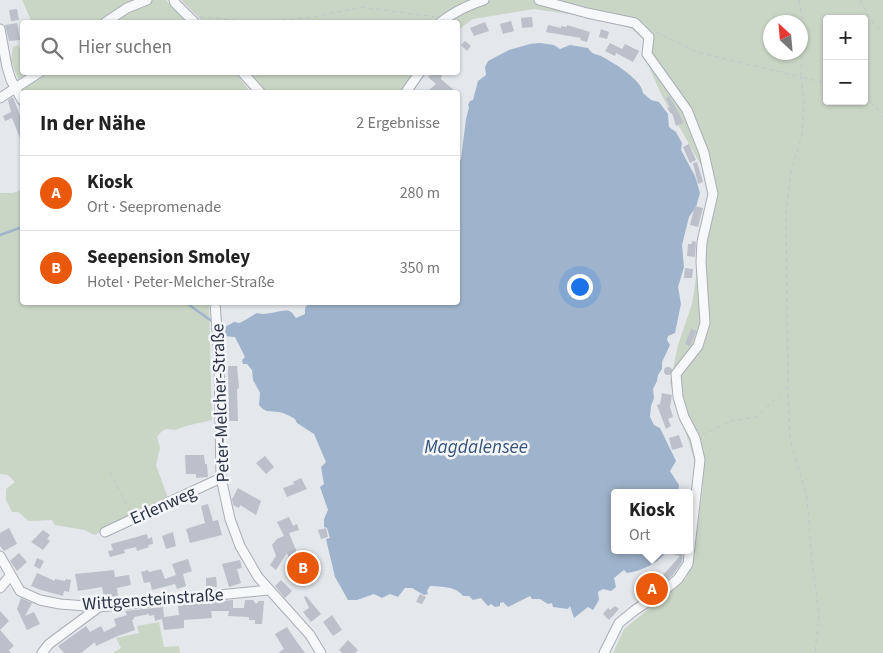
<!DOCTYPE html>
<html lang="de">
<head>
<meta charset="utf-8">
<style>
  :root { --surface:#fff; --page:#f6f6f6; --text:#222; --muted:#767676; --line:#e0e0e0; --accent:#ea580c }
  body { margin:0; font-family:"Source Sans 3",sans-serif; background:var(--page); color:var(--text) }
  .controls { position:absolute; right:15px; top:15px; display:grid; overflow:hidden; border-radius:5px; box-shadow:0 1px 4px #0004 }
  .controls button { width:45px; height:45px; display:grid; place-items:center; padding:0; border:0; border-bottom:1px solid var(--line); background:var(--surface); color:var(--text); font:25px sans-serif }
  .compass { position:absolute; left:763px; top:15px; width:45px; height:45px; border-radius:50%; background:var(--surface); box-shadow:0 1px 4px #0004; rotate:334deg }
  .you { position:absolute; left:579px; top:286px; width:18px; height:18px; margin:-12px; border:4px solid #fff; border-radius:50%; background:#1a73e8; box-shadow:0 0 0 8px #1a73e833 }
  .badge { display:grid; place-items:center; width:32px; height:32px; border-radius:50%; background:var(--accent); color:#fff; font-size:16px; font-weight:700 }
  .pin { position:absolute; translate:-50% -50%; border:2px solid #fff; box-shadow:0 1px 5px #0006 }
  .popup { position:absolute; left:611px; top:489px; width:82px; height:65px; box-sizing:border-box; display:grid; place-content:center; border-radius:5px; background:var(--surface); filter:drop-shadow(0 1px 4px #0005); font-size:16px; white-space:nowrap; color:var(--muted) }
  .popup b { font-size:19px; color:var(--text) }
  .popup::after { content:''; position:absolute; left:50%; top:100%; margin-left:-10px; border:10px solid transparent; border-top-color:var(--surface) }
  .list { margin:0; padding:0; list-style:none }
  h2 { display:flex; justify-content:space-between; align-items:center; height:65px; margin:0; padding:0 20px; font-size:21px }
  h2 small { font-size:16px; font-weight:400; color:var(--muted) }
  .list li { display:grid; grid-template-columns:32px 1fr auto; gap:15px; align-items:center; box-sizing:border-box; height:75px; padding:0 20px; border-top:1px solid var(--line) }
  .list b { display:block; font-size:19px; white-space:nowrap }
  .list p { margin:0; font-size:16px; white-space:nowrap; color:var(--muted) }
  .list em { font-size:16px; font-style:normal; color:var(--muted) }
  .icon { flex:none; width:28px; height:28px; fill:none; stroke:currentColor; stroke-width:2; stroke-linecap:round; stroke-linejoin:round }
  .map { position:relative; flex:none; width:883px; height:653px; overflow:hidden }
  .search { position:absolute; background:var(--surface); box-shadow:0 1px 4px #0004; left:20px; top:20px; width:440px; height:55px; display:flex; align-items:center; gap:12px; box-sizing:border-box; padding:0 18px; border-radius:5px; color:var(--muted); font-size:19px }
  .panel { position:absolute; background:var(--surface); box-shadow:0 1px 4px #0004; left:20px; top:90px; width:440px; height:215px; border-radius:5px }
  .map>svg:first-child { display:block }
  .green { fill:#c9d6c5; fill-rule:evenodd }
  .water { fill:#9fb4cc }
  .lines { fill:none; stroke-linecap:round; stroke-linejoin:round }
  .stream { stroke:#9fb4cc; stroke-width:2.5 }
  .building { fill:#bbc0ca }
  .minor-casing { stroke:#a9aeb7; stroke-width:11 }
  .path { stroke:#c2c5cb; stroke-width:1; stroke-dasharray:4 4; stroke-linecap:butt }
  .minor { stroke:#f7f8fa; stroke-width:9 }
  .labels { text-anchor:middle; stroke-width:5; stroke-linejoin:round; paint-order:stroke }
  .street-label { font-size:18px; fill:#2b3445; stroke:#f4f6f9 }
  .water-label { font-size:19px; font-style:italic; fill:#34527a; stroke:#f4f6f9 }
</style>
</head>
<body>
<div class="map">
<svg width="883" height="653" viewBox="0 0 883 653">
  <rect width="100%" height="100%" fill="#e4e7ec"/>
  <!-- green -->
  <path class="green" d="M22,0H166L188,22H30V18Z
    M183,0H883V653H613L624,629L686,578L694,557L703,487L670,383L678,345L692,304L709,191L702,167L662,96L646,60L643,39L632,29L611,20L534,9L473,19L458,30V22H203L182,1ZM827,19H864V101H827ZM770,22H800V52H770Z
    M18,45L22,51V72L236,73L250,92H23L11,61L13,47Z
    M247,73H413L406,89L402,92H263Z
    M22,190V302L209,303L212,420L186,426L175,430L166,429L161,432L157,437L160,448L156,465L169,501L94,535L85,530L55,525L52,520L29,521L18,512H12L6,500V489L15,482L8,475L0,474V193H13Z
    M159,622L164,647L179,646L180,653H113L121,648L116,638L139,633L137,626Z"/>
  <!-- water -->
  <path class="water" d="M540,43L554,45L560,49L570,45L588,48C592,54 595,54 601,56C614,63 642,80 643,93L651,100L659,102L668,114L669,127L676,132L682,143L681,150L695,176L700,193L696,207L689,217L682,245L684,267L678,287L681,304L675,333L668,336L667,340L670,345L662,362V369L658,375L657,381L653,389L654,398L651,406L650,417L654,425L660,428L676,461L670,471L679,485L678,493H614V550H667C660,563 641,571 627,573L624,570L614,578L616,587L611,591L603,589L598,592L599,600L593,610L588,607L574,618L570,606L568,609L553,607L552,603L548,604L540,599H532L530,596L508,607L503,602L500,603V606L495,607L491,604L488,606L481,598L473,600L469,596H463C456,586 441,587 430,586L427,591L428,594L424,595L412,588H405L398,597L390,594L382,598L374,594L357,600H348L335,577L326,539L330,538L327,528L324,527V519L328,510L320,487L324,484L321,467L326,462L314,434L297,423L295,419C290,416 284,413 279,412C270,411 265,413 259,405L260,393L253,380L252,370L247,364H243L242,360L245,357L235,337L223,336V328L234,322L240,323L257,313C268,317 284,307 291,312C293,313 294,316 296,318L305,314V308L309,303L458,302V164L461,159L466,119L469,107L468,105L470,101L473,100L478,81L486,75L485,67L488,61L509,50L530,44Z"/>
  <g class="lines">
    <!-- stream -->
    <path class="stream" d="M0,235L22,227
      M185,302L213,322"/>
  </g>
  <!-- building -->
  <path class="building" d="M17,9L19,20L11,21L9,10Z
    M532,17L533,27L522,28L521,18Z
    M511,21L514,31L503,34L500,24Z
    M485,22L489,31L474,36L470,28Z
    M17,23L20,40L9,41L5,25Z
    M548,25L561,28V26L567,27V25L590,32L587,42L580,40L581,38L546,32Z
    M601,29L609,32L607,39L599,37Z
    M465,41L471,46L467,51L461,45Z
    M610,43L622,49L625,44L639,51L633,62L616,53L615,56L605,51Z
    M432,72H438L442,75L441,79L456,92H427L436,84L428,77Z
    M669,96L682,119L683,123L676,126L672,113L671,114L667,108L670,107L666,98Z
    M13,97L22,121V143L12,118L5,121L3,116L11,112L8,100Z
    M689,144L696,160L690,163L683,147Z
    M697,162L703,182L698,184L693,163Z
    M695,206L703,208L698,227L690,225Z
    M692,241L696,242L695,257L687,256L688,244H692Z
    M685,268L693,269L692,278H684Z
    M691,329L696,331L690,346L685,344Z
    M228,366H237L239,388L237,389L238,421H229Z
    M664 371a4 4 0 1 1 8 0a4 4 0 1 1-8 0Z
    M662,393L672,395L670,407L673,417L668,419L671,426L666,429L657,405L660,404Z
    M679,435L683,447L672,450L669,438Z
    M185,455H204L205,464H207L208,477L196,478V474H186Z
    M265,456L274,467L266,474L256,463Z
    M301,478L307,489L287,497L283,488L294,484L293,482Z
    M238,488L261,501L256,515L240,505L239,508L233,505L232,499Z
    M208,504L213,521L218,520L222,535L190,543L186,529L205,523L201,506Z
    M289,517L293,526L297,524L299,530L289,533L298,555L306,551L317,578L299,585L287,553L276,570L270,565L276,556L272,545L277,539L284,536L277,522Z
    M9,528L17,544L4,551L0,546V533Z
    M326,528L328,537L321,539L318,530Z
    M43,530L50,535L47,539L50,541L43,550L31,542Z
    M173,532L176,546L166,549L162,536Z
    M147,534L148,539L152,537L153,544L148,545L149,547L137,551L136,547L124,550L125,553L110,557L108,551L113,550L111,544Z
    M666,550H683L682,562L673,575L667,580L663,575L680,556L666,552Z
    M19,553L27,562L17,571L10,561Z
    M37,558L44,561L40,569L34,566Z
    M188,559L192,571L183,574L186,586L177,589L175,584L152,590L150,582L144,583L141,572L148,570L149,572L161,569L165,579L176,575L172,564Z
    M240,560L242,568L237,569L241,583L229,587L222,564Z
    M114,570L115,577L129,575L131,585L117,588L118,596L104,598L102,587L78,591L75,574Z
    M37,573L55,581V579L65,581L66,579L71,580L69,592L64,591L63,596L41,590L31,586Z
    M216,577L217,587L206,588V578Z
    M281,580L292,591L285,598L275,586Z
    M655,583L658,587L648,594L645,590Z
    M420,594L426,597L422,604L416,602Z
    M306,596L321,614L311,622L303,612L309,608L304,597Z
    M21,598L32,603L25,616L34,612L40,624L27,630L17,609Z
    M233,600V608H244L245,600H253L256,604L259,601H264L262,624H255V620H249V617L228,616L229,611H211L212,618L184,620V628L164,630L162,619L155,621L154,615L149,616V614L134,617V619L132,620L135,630L118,636L96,646L95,642L81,653H64L58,646L86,626L90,632L101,626L104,632L116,626L114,619L127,615L125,611L163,607L164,617L179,615L178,605Z
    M615,606L619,609L609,620L603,614L608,608L610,610Z
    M0,611L9,621L0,630Z
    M332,615L342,630L333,636L323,622Z
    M287,627L294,638L305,653H278L284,649L275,634Z
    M0,630L14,646L9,650L11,653H0Z
    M348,640L358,650L355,653H342L339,650Z"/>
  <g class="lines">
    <defs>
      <path id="minor" d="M174,0L175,3L194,22
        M539,0L587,13L635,23L649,37L647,54L687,110L704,153L713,194L702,242L701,262L705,323L698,346L676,374L678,397L684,417L695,438L700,460L688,564L678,579L660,594L635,610L619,623L604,653
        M106,22L127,8L147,0
        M441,22C454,12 468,5 484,0
        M0,29L7,67L11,80L22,100
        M242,72L260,92
        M406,92L420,72
        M0,98L40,72
        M215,302L219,360L221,478L230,519L240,546L258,577L310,635L321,653
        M105,532L221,478
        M0,556L20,591L40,600L60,604L99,607L268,590
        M0,588L11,575
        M42,653L49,644L99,607"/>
    </defs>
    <!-- minor casing -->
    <use href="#minor" class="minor-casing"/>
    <!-- path -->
    <path class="path" d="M799,0L803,23L801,77L827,83
      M860,0L875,26L883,32
      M200,17L255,22
      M258,22L308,18L361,7L436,17
      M656,32L697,52L801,77L804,101L802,136L791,171L786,212L788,394L790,438L807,498L812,561L819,614L815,653
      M28,90L32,92
      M864,97L883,113
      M702,435L731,421L757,417L787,387
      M110,472L130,511"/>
    <!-- minor -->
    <use href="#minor" class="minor"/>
  </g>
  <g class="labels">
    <!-- street labels -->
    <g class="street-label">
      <text transform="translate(220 403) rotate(-92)" y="6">Peter-Melcher-Straße</text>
      <text transform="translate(163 505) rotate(-24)" y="6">Erlenweg</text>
      <text transform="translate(153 599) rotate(-4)" y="6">Wittgensteinstraße</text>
    </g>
    <!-- water labels -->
    <g class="water-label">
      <text x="476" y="453">Magdalensee</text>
    </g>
  </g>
</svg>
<div class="controls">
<button>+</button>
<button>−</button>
</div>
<svg class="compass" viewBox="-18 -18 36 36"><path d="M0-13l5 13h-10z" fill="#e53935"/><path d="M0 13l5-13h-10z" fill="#767676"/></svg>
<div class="you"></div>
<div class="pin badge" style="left:652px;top:589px">A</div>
<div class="popup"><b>Kiosk</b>Ort</div>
<div class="pin badge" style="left:303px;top:568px">B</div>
<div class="search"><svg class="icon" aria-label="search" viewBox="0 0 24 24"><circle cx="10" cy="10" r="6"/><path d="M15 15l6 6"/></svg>Hier suchen</div>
<section class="panel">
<h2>In der Nähe<small>2 Ergebnisse</small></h2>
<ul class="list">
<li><span class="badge">A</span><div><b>Kiosk</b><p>Ort · Seepromenade</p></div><em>280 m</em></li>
<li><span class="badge">B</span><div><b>Seepension Smoley</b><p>Hotel · Peter-Melcher-Straße</p></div><em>350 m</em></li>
</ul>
</section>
</div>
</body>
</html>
